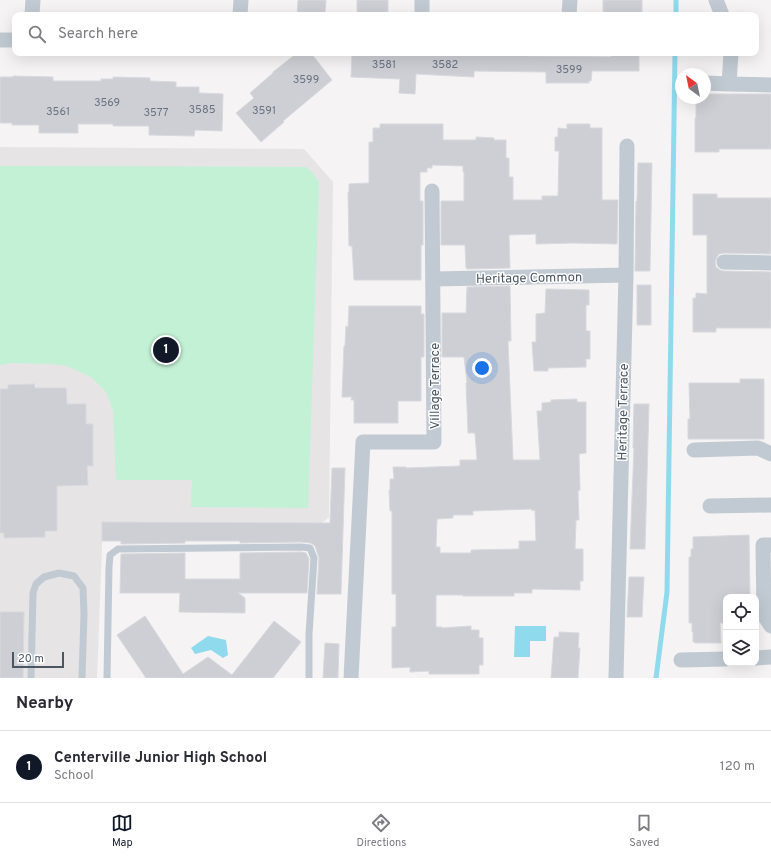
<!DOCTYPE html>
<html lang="en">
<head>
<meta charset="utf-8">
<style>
  :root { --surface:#fff; --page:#f7f7f7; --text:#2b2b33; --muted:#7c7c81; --line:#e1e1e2; --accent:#111827 }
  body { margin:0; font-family:Overpass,sans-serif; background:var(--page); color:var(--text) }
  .controls { position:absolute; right:12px; bottom:12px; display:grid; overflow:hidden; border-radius:8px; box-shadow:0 4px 16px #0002 }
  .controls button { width:36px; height:36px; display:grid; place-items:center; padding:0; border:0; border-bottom:1px solid var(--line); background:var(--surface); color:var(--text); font:20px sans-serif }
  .compass { position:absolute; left:675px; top:68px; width:36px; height:36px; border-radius:50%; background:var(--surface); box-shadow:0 4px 16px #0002; rotate:327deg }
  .scale { position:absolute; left:12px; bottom:10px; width:52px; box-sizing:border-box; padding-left:4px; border:2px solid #4a5661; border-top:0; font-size:11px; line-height:14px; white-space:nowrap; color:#4a5661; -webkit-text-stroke:3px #fff; paint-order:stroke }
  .you { position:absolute; left:482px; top:368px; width:14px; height:14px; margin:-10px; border:3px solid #fff; border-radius:50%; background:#1a73e8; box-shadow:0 0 0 6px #1a73e833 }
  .badge { display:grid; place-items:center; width:26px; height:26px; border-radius:50%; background:var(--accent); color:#fff; font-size:13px; font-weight:700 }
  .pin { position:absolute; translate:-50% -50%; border:2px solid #fff; box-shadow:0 1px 4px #0006 }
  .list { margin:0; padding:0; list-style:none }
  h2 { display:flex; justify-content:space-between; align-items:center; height:52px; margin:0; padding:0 16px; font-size:17px }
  h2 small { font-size:13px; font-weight:400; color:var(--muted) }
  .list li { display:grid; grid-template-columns:26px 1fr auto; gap:12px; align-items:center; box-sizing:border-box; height:72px; padding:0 16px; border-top:1px solid var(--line) }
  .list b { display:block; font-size:15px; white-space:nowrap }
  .list p { margin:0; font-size:13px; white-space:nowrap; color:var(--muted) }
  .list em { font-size:13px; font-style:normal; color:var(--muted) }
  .icon { flex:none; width:22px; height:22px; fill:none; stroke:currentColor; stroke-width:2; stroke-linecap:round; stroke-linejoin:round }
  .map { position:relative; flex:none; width:771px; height:678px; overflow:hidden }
  .search { position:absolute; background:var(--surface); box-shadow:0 4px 16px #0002; left:12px; right:12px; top:12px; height:44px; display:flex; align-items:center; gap:10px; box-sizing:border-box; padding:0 14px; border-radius:8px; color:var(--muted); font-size:15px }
  .sheet { height:124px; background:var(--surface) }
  nav { display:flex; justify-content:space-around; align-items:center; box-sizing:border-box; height:56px; border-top:1px solid var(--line); background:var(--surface); font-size:11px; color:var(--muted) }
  nav a { display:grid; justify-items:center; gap:2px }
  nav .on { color:var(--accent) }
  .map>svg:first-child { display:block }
  .education { fill:#e6e4e5 }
  .green { fill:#c3f1d5 }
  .water { fill:#90daee }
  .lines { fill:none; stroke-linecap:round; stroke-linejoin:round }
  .stream { stroke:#90daee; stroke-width:5 }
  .building { fill:#cdcfd5; stroke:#d7d9de; fill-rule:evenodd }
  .lane { stroke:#c1cad2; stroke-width:7 }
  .street { stroke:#c1cad2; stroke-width:15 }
  .labels { text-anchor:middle; stroke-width:3; stroke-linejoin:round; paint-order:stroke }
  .number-label { font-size:11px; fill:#6b747e }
  .street-label { font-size:13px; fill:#4a5661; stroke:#fff }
</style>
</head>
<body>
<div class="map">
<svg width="771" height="678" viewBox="0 0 771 678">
  <rect width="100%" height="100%" fill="#f5f3f3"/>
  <!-- education -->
  <path class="education" d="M0,147L304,149L333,182L329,517L322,523L103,522L97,678H0Z"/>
  <!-- green -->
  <path class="green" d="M0,166L306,167L312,172L319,182L308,508L191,507L192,480H116L113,410L106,392L91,377L67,366L51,364L12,363L0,365Z"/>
  <!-- water -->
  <path class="water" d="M515,626H546V641H530V657H514Z
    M208,636L226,640L228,655L223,658L211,650L195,654L191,648Z"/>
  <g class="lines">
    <!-- stream -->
    <path class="stream" d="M676,15V0
      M656,678L667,592L675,53"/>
  </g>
  <!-- building -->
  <path class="building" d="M298,0H326L325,15H297Z
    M357,0H388V13L357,14Z
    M603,0H642V15H603Z
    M297,53H311L332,80L283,121L284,122L261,142L236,113L254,98L250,93L273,73V72Z
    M352,53H528V56L611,57V53H639V71H592L591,81H589V83H546V72L474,71V77L416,74L415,94L399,93L400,79L351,77Z
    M13,76L53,77V81H101V79H113V77L150,78V81L176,82V87H199V93L223,94L222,131L195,130L194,136L149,135V126H113V124H78V133H39V125H12V123H0V77H13Z
    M705,94H771V149H719V152H695V118H696V98H705Z
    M380,124H443V140H476V137L494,138V140H506V158H509V177H513V200H542V196H558L559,151H555V137H558V128L567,129V124H590V128H602V200H618L617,244L573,243L536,244V234L509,235L510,268L467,269V268H466L465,245H441V201H464V172H463V166L432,165V168H427V172H420V201H423V245H421V280H354L352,246H349L348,192H349V184L369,183V142H373V128H380Z
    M638,163H652L650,271H635L636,201H637Z
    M693,194H717V198H771V254L724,253L719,254L717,257L715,262L716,267L720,270L723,271L771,272V328H716V332H693V298H696V293L707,294V235H693Z
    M637,285H651V325H637Z
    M510,286L511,341H508L513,460H540L537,411H542V403L551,402V400L577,399V402H586V453L579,454L580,490L578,491L579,520H576L575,549H583V581H580V590L532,589V593H514V596H463V595H436V627H442V628L471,626V630H479V638H483V665H479V674H429V671L410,672V667L392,668V627H396V594H392V511H390L389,490H390V479H394L393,467H406V468L460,466V460H477L475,433H468L466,383H467L464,357H442V313H466L467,287ZM532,509V511L535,510L536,541H519V549L471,550V553H440V547H436L437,519L453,518V515H473V511Z
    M546,289L589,290V305H586V331H590V359H586V367L548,368V371H534L532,342H536V314L545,313Z
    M349,306H421V314H424V357H421V401H398V423H354V400H351L352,397H342L344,346H345L346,326L348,327Z
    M740,379H764V439H688V419H690L689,383H740Z
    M34,384L35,388H66L67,404H86V424H93V466H87L88,485L57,486V531H45V537L4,538V533H0V389H8V385Z
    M634,404H649L645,549H630L634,448H633Z
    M332,468H345L341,594H317L319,558L315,546L311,543L301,542L240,543V541H185V543L121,544V541H102V522L330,523Z
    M749,535L750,597H724V623H720L721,643H695V642H693V631L692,632V623H689V557H691V549H693V537Z
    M301,552L306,553L309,559L307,593H238L245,598V613L179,612L180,593H120L121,554L185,553V579H240V553Z
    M629,577H644L642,617H627Z
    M0,612H24L23,678H0Z
    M145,616L183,674L208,657L232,675L274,621L301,642L273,678H146L117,635Z
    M559,632L579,633L578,648H580L578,678H551L554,637H559Z
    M325,643L339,644L338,678H323Z"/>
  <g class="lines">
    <!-- lane -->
    <path class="lane" d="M31,678L33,593L36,584L44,577L59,573L74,576L83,588L84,614L82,678
      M107,678L109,567L110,555L118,549L301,547L310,548L314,558L309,634V678"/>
    <!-- street -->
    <path class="street" d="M716,0L722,15
      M32,15L33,0
      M240,15L241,0
      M422,15V0
      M569,15L570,0
      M0,40H15
      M731,53L729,84L771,85
      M705,83L729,84
      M724,262L771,263
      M433,279L626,275
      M694,450L758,448L771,454
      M710,506L771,505
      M771,545H763L764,615L771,626
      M756,658L771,657
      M681,660L726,659
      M351,678L363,442H434L432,191
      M616,678L626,275L627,146"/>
  </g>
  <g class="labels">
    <!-- number labels -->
    <g class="number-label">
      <text x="384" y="68">3581</text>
      <text x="445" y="68">3582</text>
      <text x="569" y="73">3599</text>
      <text x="306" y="83">3599</text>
      <text x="107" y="106">3569</text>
      <text x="202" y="113">3585</text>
      <text x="264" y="114">3591</text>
      <text x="58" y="115">3561</text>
      <text x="156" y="116">3577</text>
    </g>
    <!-- street labels -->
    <g class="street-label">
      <text transform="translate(529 277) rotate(-1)" y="5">Heritage Common</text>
      <text transform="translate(434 386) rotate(-90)" y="5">Village Terrace</text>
      <text transform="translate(622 412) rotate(-89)" y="5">Heritage Terrace</text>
    </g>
  </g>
</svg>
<div class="controls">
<button><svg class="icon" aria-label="locate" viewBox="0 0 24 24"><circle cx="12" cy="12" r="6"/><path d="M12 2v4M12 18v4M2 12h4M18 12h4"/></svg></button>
<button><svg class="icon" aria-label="layers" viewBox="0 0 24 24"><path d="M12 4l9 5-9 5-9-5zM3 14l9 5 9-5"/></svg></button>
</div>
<svg class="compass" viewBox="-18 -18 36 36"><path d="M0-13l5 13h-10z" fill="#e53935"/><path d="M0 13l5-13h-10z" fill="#7c7c81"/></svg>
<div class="scale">20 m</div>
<div class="you"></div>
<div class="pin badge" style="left:166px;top:350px">1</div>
<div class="search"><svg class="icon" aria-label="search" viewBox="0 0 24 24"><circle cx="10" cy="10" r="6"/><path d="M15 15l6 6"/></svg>Search here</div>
</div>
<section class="sheet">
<h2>Nearby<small></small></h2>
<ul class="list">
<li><span class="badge">1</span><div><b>Centerville Junior High School</b><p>School</p></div><em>120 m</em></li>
</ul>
</section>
<nav>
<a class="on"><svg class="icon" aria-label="map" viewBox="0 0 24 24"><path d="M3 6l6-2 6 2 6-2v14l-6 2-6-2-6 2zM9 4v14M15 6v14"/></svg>Map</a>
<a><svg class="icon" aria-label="directions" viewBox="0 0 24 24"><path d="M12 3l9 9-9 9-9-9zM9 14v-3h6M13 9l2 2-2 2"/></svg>Directions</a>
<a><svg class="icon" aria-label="saved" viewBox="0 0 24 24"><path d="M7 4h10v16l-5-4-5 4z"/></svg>Saved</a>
</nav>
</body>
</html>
